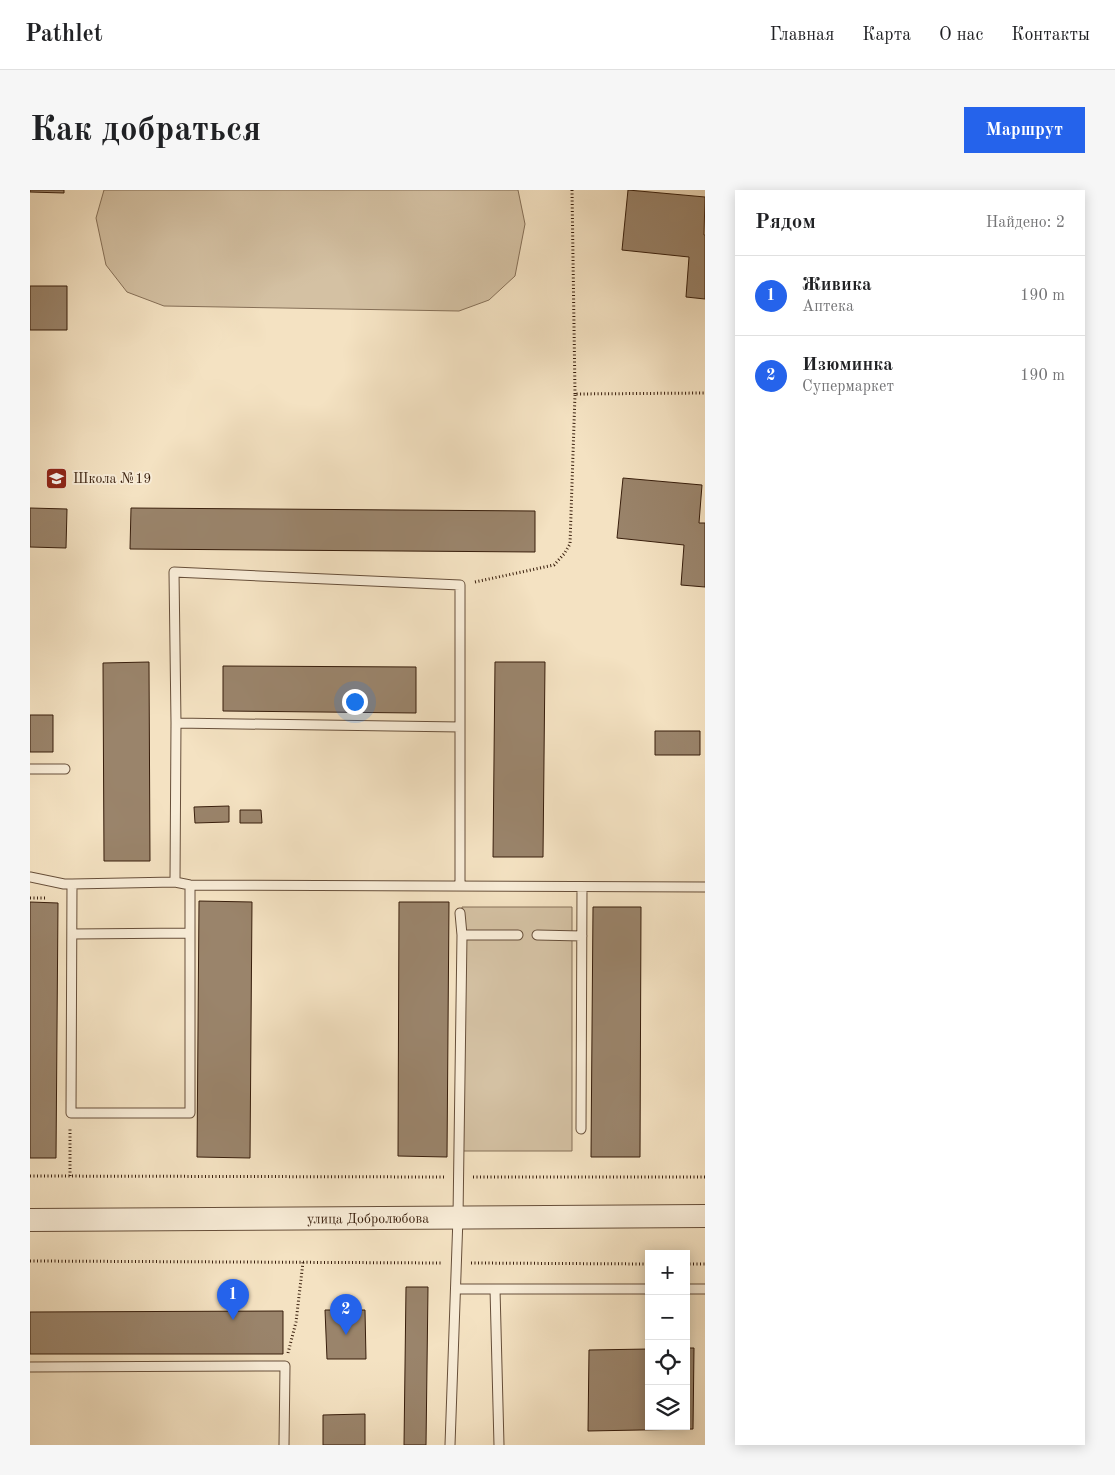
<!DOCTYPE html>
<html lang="ru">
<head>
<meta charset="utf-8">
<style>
  :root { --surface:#fff; --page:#f6f6f6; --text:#202124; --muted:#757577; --line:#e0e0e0; --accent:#2563eb }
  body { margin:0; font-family:"Old Standard TT",serif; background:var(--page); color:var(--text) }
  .controls { position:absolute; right:15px; bottom:15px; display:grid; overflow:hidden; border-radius:0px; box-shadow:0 2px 12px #0003 }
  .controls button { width:45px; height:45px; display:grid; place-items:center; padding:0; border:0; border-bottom:1px solid var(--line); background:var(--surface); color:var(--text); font:25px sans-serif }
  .you { position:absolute; left:324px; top:511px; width:18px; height:18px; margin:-12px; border:4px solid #fff; border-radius:50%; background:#1a73e8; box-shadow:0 0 0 8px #1a73e833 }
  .badge { display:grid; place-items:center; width:32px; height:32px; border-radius:50%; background:var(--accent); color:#fff; font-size:16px; font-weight:700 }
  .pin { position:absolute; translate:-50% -41px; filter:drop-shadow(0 1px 2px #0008) }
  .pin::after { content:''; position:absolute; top:26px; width:18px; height:15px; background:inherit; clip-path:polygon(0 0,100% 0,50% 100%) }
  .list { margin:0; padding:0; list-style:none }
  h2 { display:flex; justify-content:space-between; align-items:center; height:65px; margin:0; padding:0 20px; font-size:21px }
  h2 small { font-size:16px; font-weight:400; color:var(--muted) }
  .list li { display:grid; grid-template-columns:32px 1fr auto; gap:15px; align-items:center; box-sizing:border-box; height:80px; padding:0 20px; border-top:1px solid var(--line) }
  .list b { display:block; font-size:19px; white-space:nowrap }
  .list p { margin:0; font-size:16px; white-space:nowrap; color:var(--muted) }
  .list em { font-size:16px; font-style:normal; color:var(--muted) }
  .icon { flex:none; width:28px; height:28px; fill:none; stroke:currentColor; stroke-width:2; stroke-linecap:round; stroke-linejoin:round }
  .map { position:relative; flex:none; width:675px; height:1255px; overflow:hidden; border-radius:0px }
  header { display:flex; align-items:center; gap:30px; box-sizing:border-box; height:70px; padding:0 25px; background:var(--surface); border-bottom:1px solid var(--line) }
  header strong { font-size:24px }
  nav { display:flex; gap:28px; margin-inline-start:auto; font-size:18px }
  .intro { display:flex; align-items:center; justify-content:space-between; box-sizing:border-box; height:120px; padding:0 30px }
  h1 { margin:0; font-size:35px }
  .button { padding:12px 22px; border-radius:0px; background:var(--accent); color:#fff; font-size:18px; font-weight:700 }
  main { display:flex; gap:30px; padding:0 30px }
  aside { flex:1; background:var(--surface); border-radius:0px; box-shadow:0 2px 12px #0003 }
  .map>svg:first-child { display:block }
  .green { fill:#d4c1a3; stroke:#867058 }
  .building { fill:#9a846b; stroke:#381e0c }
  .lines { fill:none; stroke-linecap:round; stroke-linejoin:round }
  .service-casing { stroke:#674f3a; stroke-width:11 }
  .tertiary-casing { stroke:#674f3a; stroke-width:24 }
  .path { stroke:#381e0c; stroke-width:3; stroke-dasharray:1 2.5; stroke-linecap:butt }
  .service { stroke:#f8ecd7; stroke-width:9 }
  .tertiary { stroke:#f8ecd7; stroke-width:22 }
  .labels { text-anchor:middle; stroke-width:4; stroke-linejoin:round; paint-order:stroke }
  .poi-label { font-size:14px; fill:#381e0c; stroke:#f8ecd7; text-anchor:start }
  .street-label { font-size:14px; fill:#381e0c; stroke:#f8ecd7 }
</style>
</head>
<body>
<header>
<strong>Pathlet</strong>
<nav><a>Главная</a><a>Карта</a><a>О нас</a><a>Контакты</a></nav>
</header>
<div class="intro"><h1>Как добраться</h1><a class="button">Маршрут</a></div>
<main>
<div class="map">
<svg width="675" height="1255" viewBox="0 0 675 1255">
  <rect width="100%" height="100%" fill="#f4e2c2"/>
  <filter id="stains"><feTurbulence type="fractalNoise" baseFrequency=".004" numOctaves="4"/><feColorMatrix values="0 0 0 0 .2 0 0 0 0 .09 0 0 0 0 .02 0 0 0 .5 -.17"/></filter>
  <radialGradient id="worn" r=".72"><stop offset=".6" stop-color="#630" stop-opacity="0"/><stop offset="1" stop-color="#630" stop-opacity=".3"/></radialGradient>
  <!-- green -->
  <path class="green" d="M74,0H488L495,34L485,86L459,110L429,121L134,116L97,102L76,75L66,28Z
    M432,717H542V961H432Z"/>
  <!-- building -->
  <path class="building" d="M0,0H34V3L0,2Z
    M598,0L675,7L674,45H675V109L656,107L659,67L592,60Z
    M0,96H37V140H0Z
    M593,288L672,295L669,333H675V397L651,395L654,355L587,348Z
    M0,318L37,319L36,358L0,357Z
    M101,318L505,321V362L100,359Z
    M119,472L120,671H74L73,473Z
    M465,472H515L513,667H463Z
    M193,476L386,477V523L193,521Z
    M0,525H23V562H0Z
    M625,541H670V565H625Z
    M199,616V632L165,633L164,617Z
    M210,620H231L232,633H210Z
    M169,711L222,712L220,968L167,967Z
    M0,712L28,713L26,968H0Z
    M369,712H419L417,967L368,966Z
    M563,717H611L610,967H561Z
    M376,1097H398L396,1255H374Z
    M295,1120H335L336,1169H297Z
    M253,1121V1164H0V1122Z
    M656,1158H664L663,1239L558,1241L559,1160L619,1159V1236H656Z
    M335,1224V1255H293V1225Z"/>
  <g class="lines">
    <defs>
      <path id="service" d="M146,533L430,537
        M0,579H35
        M0,687L34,694H42L145,692L160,695L675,697
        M145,692L146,533L144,382L430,395V696
        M42,694L41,923H160V695
        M42,744L160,743
        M432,745H488
        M507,745L552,746
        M551,939L552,697
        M426,1099H619
        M465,1099L469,1255
        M656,1099H675
        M0,1177L255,1176L254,1255
        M420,1255L428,1027L432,745L430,723"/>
      <g id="tertiary">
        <path id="s1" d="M0,1030L675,1026"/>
      </g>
    </defs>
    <!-- service casing -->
    <use href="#service" class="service-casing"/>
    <!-- tertiary casing -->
    <use href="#tertiary" class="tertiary-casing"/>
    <!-- path -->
    <path class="path" d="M542,0L545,204
      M445,392L524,375L534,364L540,354L545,204L675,203
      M0,708H17
      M0,986L414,987
      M40,986V938
      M443,987H675
      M0,1071L412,1073
      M441,1073L619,1074
      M656,1074H675
      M258,1163L266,1132L273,1072"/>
    <!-- service -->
    <use href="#service" class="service"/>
    <!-- tertiary -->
    <use href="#tertiary" class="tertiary"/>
  </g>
  <!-- icons -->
  <defs>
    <symbol id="school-square" viewBox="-11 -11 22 22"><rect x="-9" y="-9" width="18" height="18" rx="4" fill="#8f2418" stroke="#f8ecd7"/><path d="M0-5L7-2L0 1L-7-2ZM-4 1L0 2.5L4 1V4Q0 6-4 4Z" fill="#fff"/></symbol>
  </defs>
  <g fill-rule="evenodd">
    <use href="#school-square" x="14" y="276" width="25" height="25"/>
  </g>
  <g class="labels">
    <!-- poi labels -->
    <g class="poi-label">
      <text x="43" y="293">Школа №19</text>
    </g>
    <!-- street labels -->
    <g class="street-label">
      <text dy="5" stroke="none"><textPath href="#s1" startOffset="338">улица Добролюбова</textPath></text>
    </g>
  </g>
  <rect width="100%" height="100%" filter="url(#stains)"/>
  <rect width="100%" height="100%" fill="url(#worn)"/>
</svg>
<div class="controls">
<button>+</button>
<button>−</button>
<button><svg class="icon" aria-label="locate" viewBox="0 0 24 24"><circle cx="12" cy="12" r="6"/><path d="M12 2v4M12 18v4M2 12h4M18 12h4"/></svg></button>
<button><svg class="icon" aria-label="layers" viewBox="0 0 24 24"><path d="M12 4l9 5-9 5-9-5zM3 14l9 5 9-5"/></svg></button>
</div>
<div class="you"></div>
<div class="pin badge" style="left:203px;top:1130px">1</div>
<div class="pin badge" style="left:316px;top:1145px">2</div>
</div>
<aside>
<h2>Рядом<small>Найдено: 2</small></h2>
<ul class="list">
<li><span class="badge">1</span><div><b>Живика</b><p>Аптека</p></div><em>190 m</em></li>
<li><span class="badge">2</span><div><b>Изюминка</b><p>Супермаркет</p></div><em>190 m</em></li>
</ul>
</aside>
</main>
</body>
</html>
